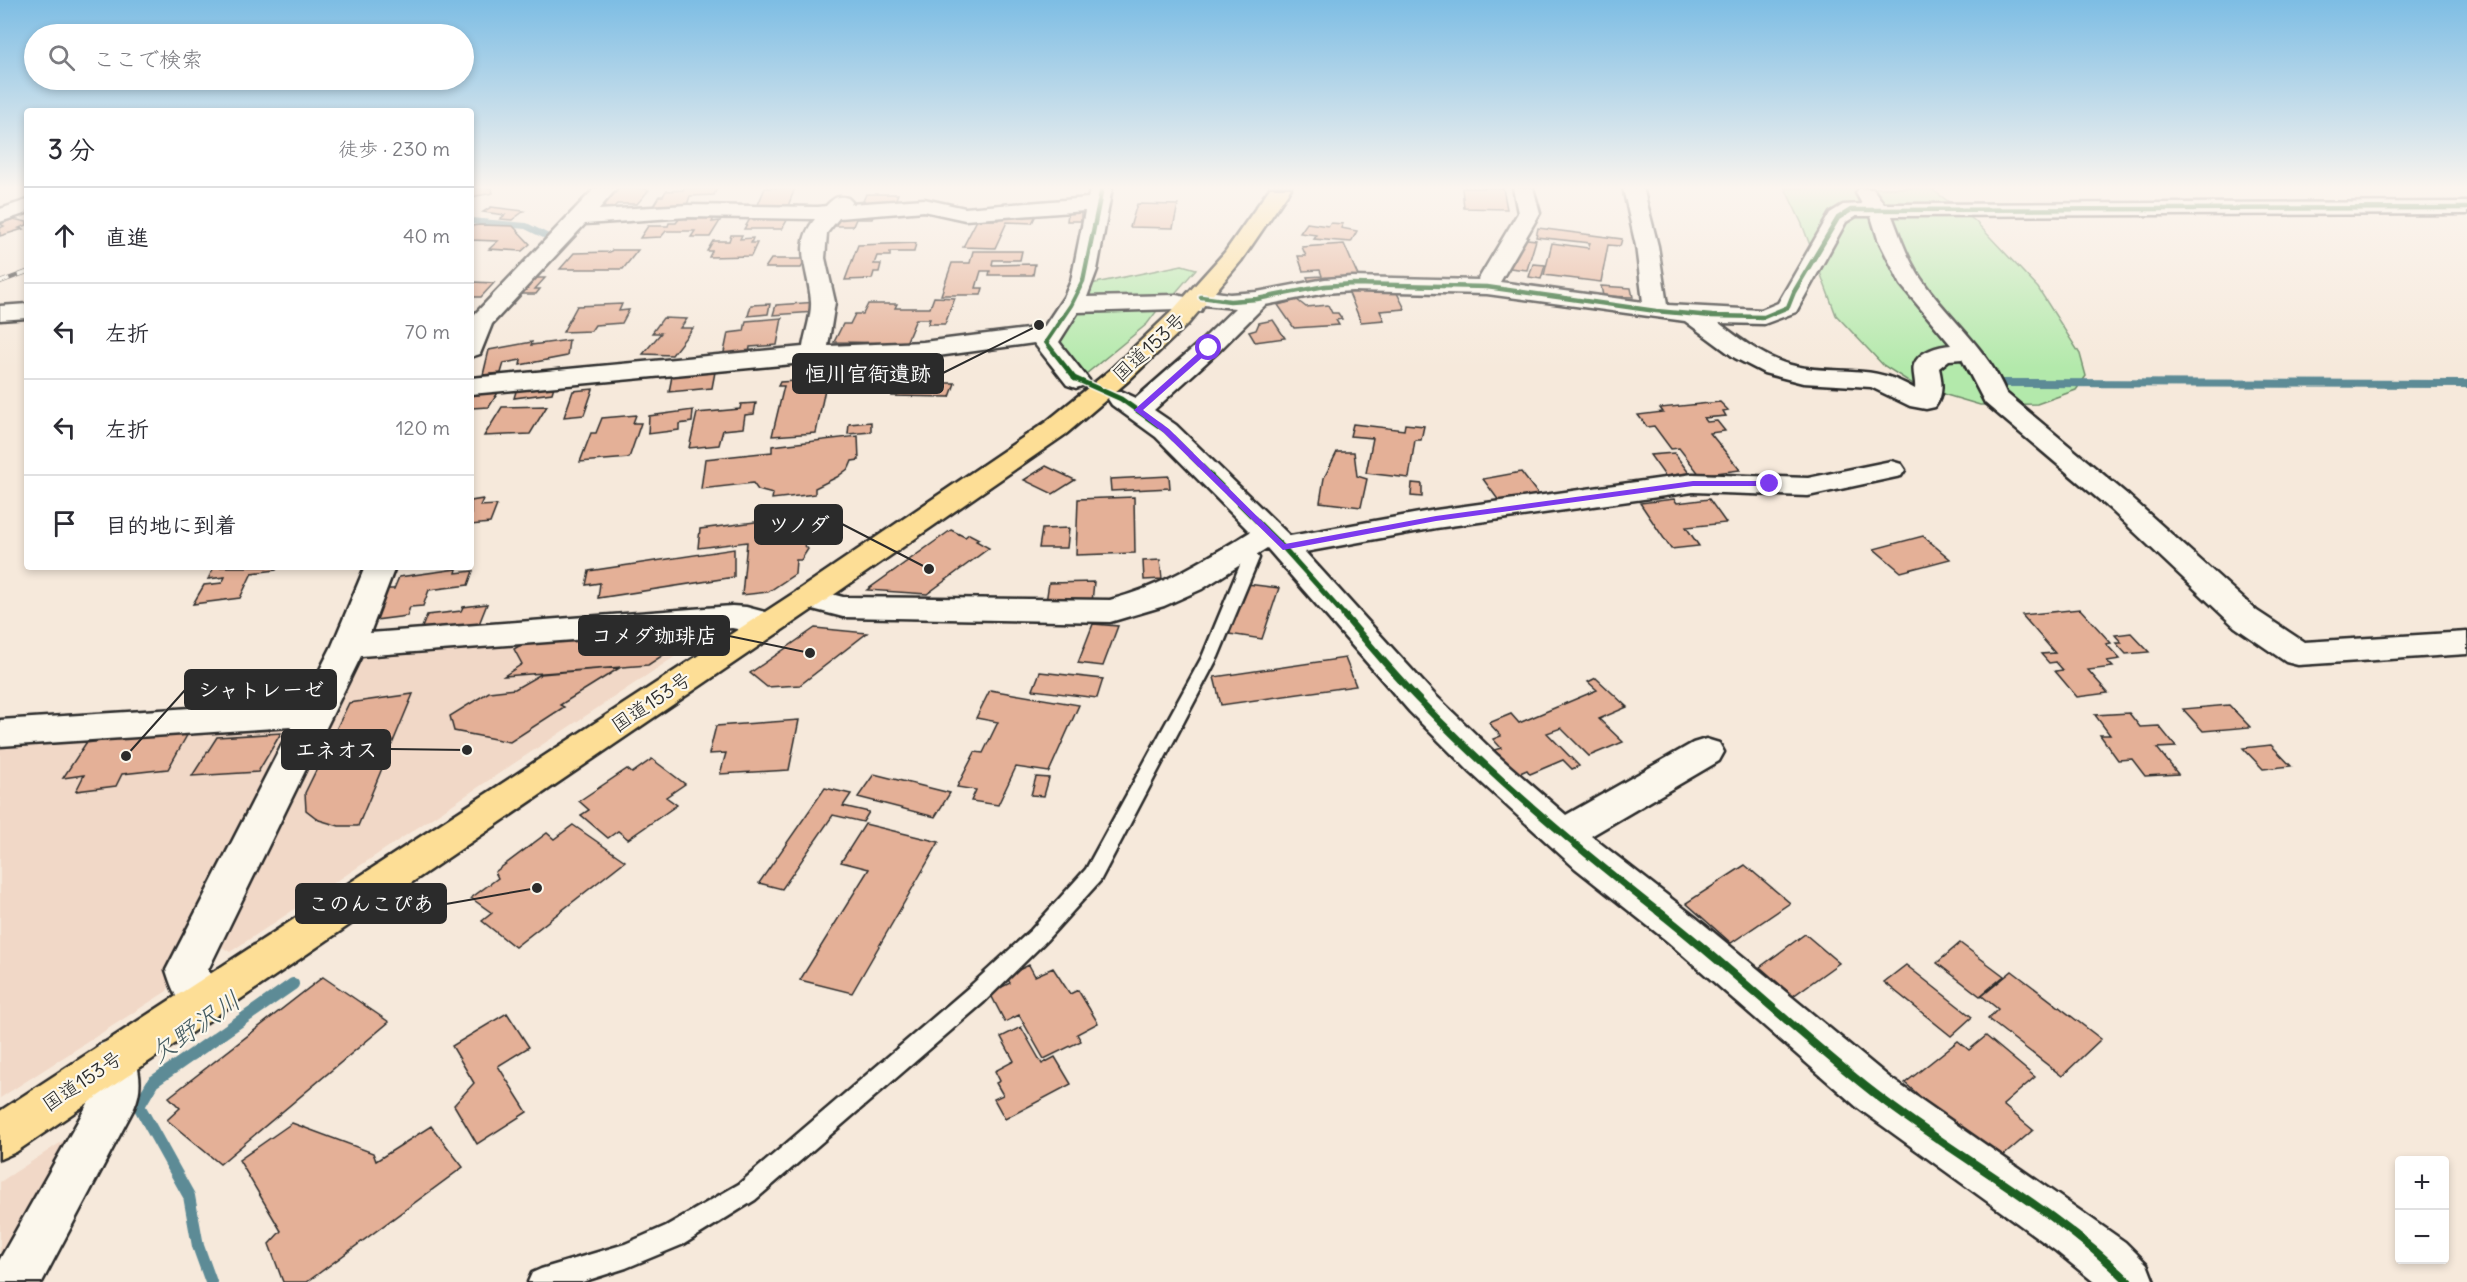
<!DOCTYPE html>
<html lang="ja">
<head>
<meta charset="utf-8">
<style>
  :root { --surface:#fff; --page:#f2f2f3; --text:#2b2b33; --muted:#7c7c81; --line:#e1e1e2 }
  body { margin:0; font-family:Delius,"Klee One",sans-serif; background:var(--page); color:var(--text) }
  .controls { position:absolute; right:18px; bottom:18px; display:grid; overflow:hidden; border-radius:6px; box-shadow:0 3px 9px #0003 }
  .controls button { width:54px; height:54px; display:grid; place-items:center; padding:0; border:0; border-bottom:2px solid var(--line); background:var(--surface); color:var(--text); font:30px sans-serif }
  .stop { position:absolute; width:18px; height:18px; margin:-14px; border:4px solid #7c3aed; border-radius:50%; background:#fff }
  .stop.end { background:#7c3aed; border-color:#fff; box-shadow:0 2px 6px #0008 }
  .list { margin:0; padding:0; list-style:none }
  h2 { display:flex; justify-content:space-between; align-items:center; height:78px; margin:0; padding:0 24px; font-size:26px }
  h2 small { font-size:20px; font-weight:400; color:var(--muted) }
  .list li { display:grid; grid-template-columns:39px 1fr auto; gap:18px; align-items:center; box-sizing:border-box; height:96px; padding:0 24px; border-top:2px solid var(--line) }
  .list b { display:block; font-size:22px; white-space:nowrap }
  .list em { font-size:20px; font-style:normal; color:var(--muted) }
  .icon { flex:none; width:33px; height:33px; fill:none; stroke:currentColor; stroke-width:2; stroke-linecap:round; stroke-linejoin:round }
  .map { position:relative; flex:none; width:2467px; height:1282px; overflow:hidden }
  .search { position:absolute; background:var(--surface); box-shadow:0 3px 9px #0003; left:24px; top:24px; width:450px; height:66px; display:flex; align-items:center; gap:15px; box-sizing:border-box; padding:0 21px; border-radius:33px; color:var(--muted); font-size:22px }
  .panel { position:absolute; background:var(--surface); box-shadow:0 3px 9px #0003; left:24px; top:108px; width:450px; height:462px; border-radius:6px }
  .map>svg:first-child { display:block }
  .built { fill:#f1d8c7 }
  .green { fill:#b3e9ab; stroke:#6f8a6b; stroke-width:1.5 }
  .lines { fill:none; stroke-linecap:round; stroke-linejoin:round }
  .stream-far2 { stroke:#5d8b96; stroke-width:6 }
  .stream-far1 { stroke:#5d8b96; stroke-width:8 }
  .stream { stroke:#5d8b96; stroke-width:12 }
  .building { fill:#e4b097; stroke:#2b2b2b; stroke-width:1.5 }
  .service-casing { stroke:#2b2b2b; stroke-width:5 }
  .minor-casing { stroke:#2b2b2b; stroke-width:5 }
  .secondary-casing { stroke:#2b2b2b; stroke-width:5 }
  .trunk-casing { stroke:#2b2b2b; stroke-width:5 }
  .service { fill:#fbf7ec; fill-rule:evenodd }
  .minor { fill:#fbf7ec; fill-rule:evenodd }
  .secondary { fill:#fbf7ec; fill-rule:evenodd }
  .trunk { fill:#fdde96; fill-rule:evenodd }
  .rail-casing { stroke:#2b2b2b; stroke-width:4.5 }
  .rail { stroke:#fbf7ec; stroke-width:3; stroke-dasharray:10; stroke-linecap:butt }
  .cycleway-far3-casing { stroke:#fbf7ec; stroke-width:8 }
  .cycleway-far2-casing { stroke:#fbf7ec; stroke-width:8 }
  .cycleway-far1-casing { stroke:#fbf7ec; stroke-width:10 }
  .cycleway-casing { stroke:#fbf7ec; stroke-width:12 }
  .cycleway-far3 { stroke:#1b5e20; stroke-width:4.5 }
  .cycleway-far2 { stroke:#1b5e20; stroke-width:5 }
  .cycleway-far1 { stroke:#1b5e20; stroke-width:7 }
  .cycleway { stroke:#1b5e20; stroke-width:8 }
  .route { fill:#7c3aed }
  .labels { text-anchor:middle; stroke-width:4.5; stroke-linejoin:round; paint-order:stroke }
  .street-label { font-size:20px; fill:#2b2b2b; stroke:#fbf7ec }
  .near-water-label { font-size:26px; font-style:italic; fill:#445b60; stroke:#fbf7ec }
  .leader { fill:none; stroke:#2b2b2b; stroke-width:2 }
  .callout-dot { fill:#2b2b2b; stroke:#fbf7ec; stroke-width:2 }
  .callout { fill:#2b2b2b; stroke:#2b2b2b; stroke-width:2 }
  .callout-label { font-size:21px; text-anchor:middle; font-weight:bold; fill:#fff }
</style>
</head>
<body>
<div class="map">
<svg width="2467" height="1282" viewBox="0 0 2467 1282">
  <rect width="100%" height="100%" fill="#f6e9db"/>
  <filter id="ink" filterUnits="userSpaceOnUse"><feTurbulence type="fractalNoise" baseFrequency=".0167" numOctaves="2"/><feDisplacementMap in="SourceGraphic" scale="12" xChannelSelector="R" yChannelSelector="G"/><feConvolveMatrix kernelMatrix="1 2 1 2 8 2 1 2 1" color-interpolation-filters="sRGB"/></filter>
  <g filter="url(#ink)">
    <!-- built -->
    <path class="built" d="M727,622L230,952L217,944L365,648Z
      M303,718L269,782L167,991L0,1098V739Z
      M80,1130L0,1276V1182Z"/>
    <!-- green -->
    <path class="green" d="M1785,188H1930L1975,221L2038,288L2080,354L2086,376L2076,390L2037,404L1980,405L1916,386L1883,365L1836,315L1802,224Z
      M1182,265L1196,269L1171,298L1086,299L1091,284Z
      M1159,308L1147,324L1086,374L1060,343L1078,310Z"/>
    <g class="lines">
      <!-- stream-far2 -->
      <path class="stream-far2" d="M471,221L526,226L550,238L544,244"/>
      <!-- stream-far1 -->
      <path class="stream-far1" d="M2001,383L2467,384"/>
      <!-- stream -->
      <path class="stream" d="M211,1282L198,1246L189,1196L139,1106L153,1082L293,984"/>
    </g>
    <!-- building -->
    <path class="building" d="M471,188H492L493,193L471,197Z
      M617,188H640L649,190L637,204H617L613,208H595L611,191Z
      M684,188H717L714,195L690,196L686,208L656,209L657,206H653L659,196H663L666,191L683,190Z
      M765,188H795L788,206L757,207Z
      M1462,188H1503L1507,209L1464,208Z
      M866,194H898L895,201H878L877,205L861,206Z
      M1137,204L1178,205L1173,228L1130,227Z
      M491,207L524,211L512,220L500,219L505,215L483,212Z
      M1001,213L1036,215L1032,223L1007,222L995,248L963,247L977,220H998Z
      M1068,213H1081V221H1067Z
      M838,214H874L872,219H856L853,226H832Z
      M751,217H789L782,229H744Z
      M680,218H714L712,222L720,221L710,237H691L695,231H666L661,237L640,238L648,226H668L669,223H676Z
      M13,219L27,222V225L19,228L23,229L0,236V228L4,226L0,224Z
      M1307,223L1328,226L1331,223L1343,224L1341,228L1357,231L1351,242L1314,239L1317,235L1300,233Z
      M480,225L513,226L530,244L522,251L489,249L498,241L471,240V226Z
      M1538,228L1622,239L1620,246L1608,245L1601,282L1544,275L1552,243L1588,248L1590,243L1536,237Z
      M731,235H742L740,239L753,238L751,243H757L751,256L709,257L712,251H707L713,241H729Z
      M1518,238L1536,240L1527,270L1510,268Z
      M916,243L914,252H890V256H877L874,264H881L879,272H874L872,279L845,280L858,245Z
      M1344,244L1359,278L1309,282L1307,277L1322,276L1320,270L1303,271L1298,256H1306L1302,247Z
      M612,250H638L623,269H560L574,253L610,252Z
      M973,251H1022L1020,260H993L992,265L1035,264L1033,275H989L990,271H981L976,288H983L981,295H941L952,263H970Z
      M771,259H806L801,268H765Z
      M1533,264L1545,265L1541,279L1529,277Z
      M533,278H545L535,289H540L536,294H519Z
      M471,282L494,283L481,297H471Z
      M1601,286L1631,288L1633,297L1603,296Z
      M1369,289L1371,293L1396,291L1405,309L1380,311L1384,320L1361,322L1348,291Z
      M934,297L955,298L945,324H928L930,319H916L906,343L834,342L843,324H850L855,314H863L868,304H897L895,308H930Z
      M1297,300L1306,307L1328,305L1332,313H1338L1342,319L1336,320L1339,325L1294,328L1278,305Z
      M817,302L815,312L773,315L776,305Z
      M622,304L619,311L629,310L622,323L595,325L591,331L563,332L577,306Z
      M770,304L768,314L748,316L751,305Z
      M663,318L687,319L680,328H693L672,355L643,354L661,333H652Z
      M782,318L777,345L750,347L749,355L723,357L728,333L744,331L746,321Z
      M1273,320L1285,338L1255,342L1249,332L1256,330L1259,323Z
      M569,340L567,356L520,365L521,360L504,363L501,373L483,375L489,350L532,342L531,345Z
      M715,372L712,388L669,392L672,376Z
      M827,379L816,433L772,436L784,386H778L780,382Z
      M555,383L552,393L514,398L517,388Z
      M897,383H955L950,397L892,396Z
      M593,389L584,415L564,417L573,391Z
      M499,391L489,407L471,408V397L475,392Z
      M1720,402L1728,410L1723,411L1726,416L1704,418L1707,422L1717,421L1725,431L1710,433L1740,470L1700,475L1679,448L1671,449L1654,426L1647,427L1638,415L1663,412L1660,408Z
      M756,403L754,414L745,415L743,428L723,430L719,445L689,448L697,413L740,409L741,404Z
      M547,406L530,434L484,436L502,407Z
      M693,410L692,422L679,424V430L648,434L649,416Z
      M636,415L633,423H641L629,458L580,462L591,433H596L602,418Z
      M871,422V432L848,434L849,424Z
      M1353,424L1404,430L1405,424L1424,426L1421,440H1415L1409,478L1366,473L1373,438L1350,436Z
      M858,436L859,460L852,461L849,468L837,477L815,488V494L772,499L773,494L758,490L753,483L701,489L705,459L772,452V446Z
      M1337,452H1354L1357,476L1367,479L1361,507L1320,502L1324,478Z
      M1674,453L1689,473L1665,476L1650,455Z
      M1046,466L1075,480L1053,494L1024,480Z
      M1521,472L1541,498L1502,505L1483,479Z
      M1169,476L1170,488L1111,491L1110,479Z
      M1412,483L1422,484V497L1411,496Z
      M1134,497L1135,553L1076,555L1078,499Z
      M483,499L480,506L497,505L490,523L471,525V501Z
      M1674,499L1677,503L1709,499L1726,523L1686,527L1699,546L1671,549L1640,503Z
      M771,520L795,529L796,536L808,549L801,560H796L795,574L768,592L742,595L747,542L698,548L700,529Z
      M1069,528L1067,548H1039L1042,529Z
      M951,530L965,537L969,534L979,539L976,541L989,548L927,594L867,590Z
      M1923,536L1950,559L1901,572L1874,549Z
      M734,549V577L598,598L600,583L586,585L589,571Z
      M1160,560L1162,579L1144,580L1143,561Z
      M214,567H278L276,570L252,573L240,598L193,604L204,585L222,583L225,577L208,579Z
      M457,569L456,573L473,571L468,585L429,590L423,606L410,607L407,616L375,620L387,589H394L399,577Z
      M1094,582L1092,602H1046L1049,583Z
      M1247,584L1279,588L1262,639L1229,634Z
      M487,604L479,624L421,630L427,615L461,611L463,607Z
      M2080,609L2111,643L2106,644L2120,659L2107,661L2113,667L2088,670L2108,693L2077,697L2055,671L2063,670L2056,662L2049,663L2041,654L2055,653L2022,615Z
      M1093,624L1118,626L1103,666L1078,663Z
      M692,628L697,633L648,665L504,676L522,664L514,649L526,642Z
      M815,628L867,633L800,685L767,687L750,673Z
      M2131,633L2149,652L2126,654L2116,643H2122L2115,635Z
      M1345,658L1356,686L1221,705L1214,677Z
      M621,667L560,705L564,707L510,742L454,731L450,716L489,692L515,689L541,674Z
      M1040,672L1103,679L1097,698L1033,690Z
      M1596,678L1627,707L1599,719L1623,742L1589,756L1561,728L1547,733L1579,766L1572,769L1563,760L1530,774L1527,770L1513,776L1494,755L1497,753L1494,750L1501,748L1493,739L1501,736L1489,723L1511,714L1519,723L1597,690L1588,682Z
      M990,690L1079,705L1049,772L1016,767L998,805L971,801L976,790L957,787L975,752L983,753L998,722L976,718Z
      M413,694L358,826H339L319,820L306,810L305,793L349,703Z
      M2229,705L2250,727L2203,731L2183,709Z
      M2129,713L2140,727L2159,726L2176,747L2157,748L2178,774L2145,776L2132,759L2118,760L2100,735H2110L2095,715Z
      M799,720L789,770L720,774L726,753L709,754L716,726Z
      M190,730L168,769L122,774L116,786L76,791L84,775L63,778L86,743Z
      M281,733L258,772L192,776L217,737Z
      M2271,745L2291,766L2263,769L2243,748Z
      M652,759L685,784L666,797L677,805L628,839L618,831L608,838L581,815L589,810L579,801L627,769L632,773Z
      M874,774L950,793L935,817L858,797Z
      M1036,777L1049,778L1044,796L1031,795Z
      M825,788L851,794L843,806L869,812L863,822L833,815L782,889L759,883Z
      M865,824L939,842L852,993L800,980L869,869L841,862Z
      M573,825L625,861L515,947L482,921L492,913L471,898L498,878L495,872L547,833L554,839Z
      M1745,865L1790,903L1731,943L1686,903Z
      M1805,934L1839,963L1793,996L1760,967Z
      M1960,943L2004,976L1980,996L1937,963Z
      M1029,965L1035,976L1053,968L1070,994L1078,990L1098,1023L1077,1034L1081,1041L1044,1059L1019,1015L1005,1022L990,993L1010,983L1006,976Z
      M1906,965L1972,1017L1951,1036L1884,982Z
      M2012,971L2101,1039L2062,1076L1988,1019L1998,1009L1982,996Z
      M323,977L389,1022L220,1164L167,1120L180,1108L169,1097Z
      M507,1013L529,1047L498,1066L527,1112L477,1144L454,1105L474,1083L452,1046Z
      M1021,1027L1042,1064L1055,1057L1071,1084L1005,1119L994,1099L1003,1095L996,1083L1000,1081L995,1071L1014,1061L1001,1037Z
      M1986,1036L2035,1077L2003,1105L2033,1130L1995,1163L1905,1083L1958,1041L1969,1050Z
      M292,1123L373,1153L376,1161L431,1126L463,1167L307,1282H283L269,1244L281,1231L239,1160Z"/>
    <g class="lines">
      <defs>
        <path id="service" d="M1247,544L1252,546L1259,558L1218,657L1100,881L1045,942L984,1002L755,1200L684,1244L626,1268L582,1282H528L532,1273L541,1269L625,1244L666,1226L739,1184L968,988L1031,930L1086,869L1202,657L1243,558L1239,549Z"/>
        <path id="minor" d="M595,188H617L598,210L688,205L818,207L826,206C834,198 837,195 848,198L852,202L850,204L924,199L965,208L1088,198L1091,188H1112L1097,270L1087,297L1176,295L1190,298L1193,292L1201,290L1230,294L1257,292L1325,279L1352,277L1478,280L1518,213L1513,188H1533L1540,213L1500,282L1643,302L1636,246L1623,188H1643L1658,246L1667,305L1761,310L1778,303L1830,213L1843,205L1862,204L1856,193L1859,188L1873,189L1884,204L2467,202V214L1892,216C1901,239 1909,263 1924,283C1951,321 1988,349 2006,393L2129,496L2257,611L2304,642L2467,632V654L2298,665L2286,662L2235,627L2109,508L1985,403L1962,359L1949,360L1939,368C1942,381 1944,395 1935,407L1926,409L1910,406L1871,387L1803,383L1764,373L1735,358L1685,321L1487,294L1352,291L1325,293L1265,305L1218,352L1154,410L1176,425L1290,536L1436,510L1693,474L1808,478L1891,461L1901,464L1905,470L1901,476L1808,496L1693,492L1436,528L1305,552L1434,694L1497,755L1566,815L1693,743L1706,739L1719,743L1724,752L1719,761L1591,836L1695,917L1890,1078L2125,1242L2147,1264L2154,1282H2094L2056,1251L1858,1108L1667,941L1575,868L1471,773L1410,712L1267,548L1202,589L1164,606L1110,622L843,617L797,605L792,598L797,591L808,588L843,597L1110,600C1165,585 1202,561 1250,532L1156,437L1112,405L1108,399L1112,393L1121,391L1136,398L1200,342L1235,308L1204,305L1201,311L1193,313L1176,309L1078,312L1059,342L1089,380L1085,385L1076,388L1067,385L1034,343L923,358L814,362L471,394V378L803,347C805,333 812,315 811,301C809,270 792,246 815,219L688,217L585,224L492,324L480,354L471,357L472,317ZM924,211L965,220L1085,211L1071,281L1064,297L1044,327L923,342L828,346L835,302L825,258L827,233L839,218ZM1856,216H1871L1878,239L1901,285L1951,345C1939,346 1919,351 1914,365C1912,371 1916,381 1915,389C1871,362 1840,376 1795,366C1767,360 1741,340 1719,323L1764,324L1796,312L1846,222Z
          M27,304V318L0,320V306Z
          M365,567H395L370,633L732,606L746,607L780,616L784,624L780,632L768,635L732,628L361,656L208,970L224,1001L218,1014C214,1016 209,1018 205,1019C183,1022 171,986 166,970L291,727L0,746V720L304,701L332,646Z
          M114,1039L130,1045C139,1066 144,1086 134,1108L42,1282H0V1259L95,1091L92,1059L98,1045Z"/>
        <path id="secondary" d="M27,200V213L0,222V209Z"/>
        <path id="trunk" d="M1270,188H1291L1241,261L1188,324L1128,381L1066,434L819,605L16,1152L0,1159V1111L797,591L1046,422L1110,370L1170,313L1225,252Z"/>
      </defs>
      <!-- service casing -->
      <use href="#service" class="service-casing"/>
      <!-- minor casing -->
      <use href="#minor" class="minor-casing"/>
      <!-- secondary casing -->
      <use href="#secondary" class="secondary-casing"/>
      <!-- trunk casing -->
      <use href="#trunk" class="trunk-casing"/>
      <!-- service -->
      <use href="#service" class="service"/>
      <!-- minor -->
      <use href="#minor" class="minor"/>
      <!-- secondary -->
      <use href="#secondary" class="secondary"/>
      <!-- trunk -->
      <use href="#trunk" class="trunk"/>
      <defs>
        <path id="rail" d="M0,282L27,272"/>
      </defs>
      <!-- rail casing -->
      <use href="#rail" class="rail-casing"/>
      <!-- rail -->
      <use href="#rail" class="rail"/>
      <defs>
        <path id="cycleway-far3" d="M1201,297L1230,301L1257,299L1325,286L1352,284L1487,287L1656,311L1712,316L1764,317L1788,307L1794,292L1838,218L1851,210L2467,208
          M1075,379L1046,342L1071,305L1083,281L1102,188"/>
        <path id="cycleway-far2" d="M1074,378L1121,399L1166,431L1283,547L1345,616"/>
        <path id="cycleway-far1" d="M1344,615C1370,645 1395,676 1423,704C1496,780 1577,848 1660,913"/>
        <path id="cycleway" d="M1658,911C1732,969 1800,1035 1874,1093C1956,1157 2055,1208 2129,1282"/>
      </defs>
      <!-- cycleway-far3 casing -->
      <use href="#cycleway-far3" class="cycleway-far3-casing"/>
      <!-- cycleway-far2 casing -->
      <use href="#cycleway-far2" class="cycleway-far2-casing"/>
      <!-- cycleway-far1 casing -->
      <use href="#cycleway-far1" class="cycleway-far1-casing"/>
      <!-- cycleway casing -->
      <use href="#cycleway" class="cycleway-casing"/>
      <!-- cycleway-far3 -->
      <use href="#cycleway-far3" class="cycleway-far3"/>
      <!-- cycleway-far2 -->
      <use href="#cycleway-far2" class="cycleway-far2"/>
      <!-- cycleway-far1 -->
      <use href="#cycleway-far1" class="cycleway-far1"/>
      <!-- cycleway -->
      <use href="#cycleway" class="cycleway"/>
    </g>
  </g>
  <!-- sky -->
  <linearGradient id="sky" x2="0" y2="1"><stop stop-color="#7dbde4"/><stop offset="0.51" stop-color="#fbf5ef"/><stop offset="1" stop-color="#fbf5ef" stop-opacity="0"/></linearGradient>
  <rect width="2467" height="368" fill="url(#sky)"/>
  <!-- route -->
  <path class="route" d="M1206,346L1213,348L1143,410L1169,429L1285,544L1436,516L1693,481H1770L1774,484L1770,486H1693L1436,521L1283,550L1163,432L1134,410Z"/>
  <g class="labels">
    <!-- street labels -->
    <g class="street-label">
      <text transform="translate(1149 347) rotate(-43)" y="7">国道153号</text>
      <text transform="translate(651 702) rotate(-34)" y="7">国道153号</text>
      <text transform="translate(82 1081) rotate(-34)" y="7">国道153号</text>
    </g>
    <!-- near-water labels -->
    <g class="near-water-label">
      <text transform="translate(195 1027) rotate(-35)" y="9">欠野沢川</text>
    </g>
  </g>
  <!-- callouts -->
  <path class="leader" d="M1039 325L943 373M929 569L842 524M810 653L729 636M126 756L185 690M467 750L390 749M537 888L446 904"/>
  <g class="callout-dot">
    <circle cx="1039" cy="325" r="6"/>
    <circle cx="929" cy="569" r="6"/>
    <circle cx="810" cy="653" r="6"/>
    <circle cx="126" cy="756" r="6"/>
    <circle cx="467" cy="750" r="6"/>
    <circle cx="537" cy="888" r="6"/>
  </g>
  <g class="callout">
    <rect x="793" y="354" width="150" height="39" rx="6"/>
    <rect x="755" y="505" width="87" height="39" rx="6"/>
    <rect x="579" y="616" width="150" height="39" rx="6"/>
    <rect x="185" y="670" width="151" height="39" rx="6"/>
    <rect x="282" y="730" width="108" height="39" rx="6"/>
    <rect x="296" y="884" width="150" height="39" rx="6"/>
  </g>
  <g class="callout-label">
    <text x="868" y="381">恒川官衙遺跡</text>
    <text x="799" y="532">ツノダ</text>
    <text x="654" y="643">コメダ珈琲店</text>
    <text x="261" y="697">シャトレーゼ</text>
    <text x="336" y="757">エネオス</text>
    <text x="371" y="911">このんこぴあ</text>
  </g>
</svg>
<div class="controls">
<button>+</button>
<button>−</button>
</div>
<div class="stop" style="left:1209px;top:348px"></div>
<div class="stop end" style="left:1770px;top:484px"></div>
<div class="search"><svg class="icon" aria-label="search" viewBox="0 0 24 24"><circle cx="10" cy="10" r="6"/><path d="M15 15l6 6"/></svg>ここで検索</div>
<section class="panel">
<h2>3 分<small>徒歩 · 230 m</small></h2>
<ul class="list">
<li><svg class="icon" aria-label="ahead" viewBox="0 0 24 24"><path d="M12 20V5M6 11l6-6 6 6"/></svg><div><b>直進</b></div><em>40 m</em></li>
<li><svg class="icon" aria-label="left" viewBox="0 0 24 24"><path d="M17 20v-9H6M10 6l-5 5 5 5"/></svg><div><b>左折</b></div><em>70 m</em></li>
<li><svg class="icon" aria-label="left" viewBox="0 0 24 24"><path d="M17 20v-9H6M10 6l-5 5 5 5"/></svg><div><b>左折</b></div><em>120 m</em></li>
<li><svg class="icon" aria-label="arrive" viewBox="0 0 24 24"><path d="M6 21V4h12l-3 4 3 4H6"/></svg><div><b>目的地に到着</b></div></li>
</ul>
</section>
</div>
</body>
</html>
